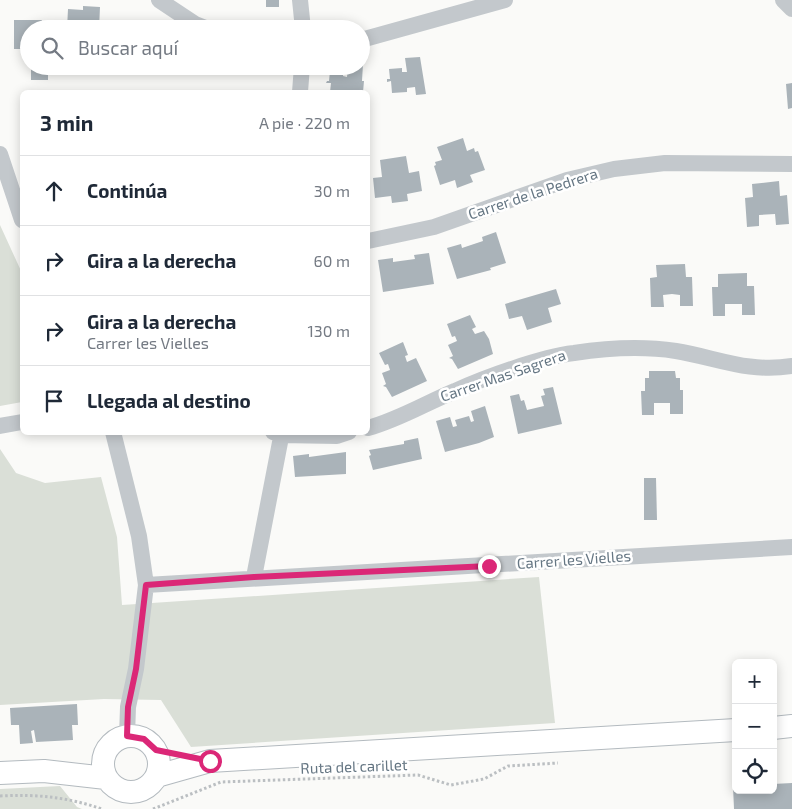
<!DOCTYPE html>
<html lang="es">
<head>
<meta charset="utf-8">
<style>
  :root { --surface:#fff; --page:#f2f2f3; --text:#1f2937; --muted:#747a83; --line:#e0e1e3 }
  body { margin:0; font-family:"Exo 2",sans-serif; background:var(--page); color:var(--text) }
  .controls { position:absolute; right:15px; bottom:15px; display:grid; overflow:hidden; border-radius:8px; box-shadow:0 2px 12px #0003 }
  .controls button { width:45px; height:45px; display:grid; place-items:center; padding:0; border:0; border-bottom:1px solid var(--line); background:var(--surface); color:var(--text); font:25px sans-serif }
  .stop { position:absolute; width:15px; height:15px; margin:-11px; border:4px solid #db2777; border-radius:50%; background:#fff }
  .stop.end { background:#db2777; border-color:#fff; box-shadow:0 1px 5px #0008 }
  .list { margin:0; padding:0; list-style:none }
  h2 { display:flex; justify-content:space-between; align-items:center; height:65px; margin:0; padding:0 20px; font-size:21px }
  h2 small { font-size:16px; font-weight:400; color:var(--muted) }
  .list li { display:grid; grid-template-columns:32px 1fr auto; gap:15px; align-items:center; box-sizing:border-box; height:70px; padding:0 20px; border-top:1px solid var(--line) }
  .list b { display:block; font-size:19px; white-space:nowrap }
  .list p { margin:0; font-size:16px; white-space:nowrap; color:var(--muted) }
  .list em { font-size:16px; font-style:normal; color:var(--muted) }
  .icon { flex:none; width:28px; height:28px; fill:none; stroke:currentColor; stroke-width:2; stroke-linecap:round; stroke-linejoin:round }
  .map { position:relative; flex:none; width:792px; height:809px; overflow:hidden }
  .search { position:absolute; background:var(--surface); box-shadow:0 2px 12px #0003; left:20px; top:20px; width:350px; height:55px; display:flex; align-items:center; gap:12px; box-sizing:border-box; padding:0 18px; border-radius:28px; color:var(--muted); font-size:19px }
  .panel { position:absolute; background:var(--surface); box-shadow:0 2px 12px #0003; left:20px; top:90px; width:350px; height:345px; border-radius:8px }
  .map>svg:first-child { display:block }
  .green { fill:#dadfd7 }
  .building { fill:#aab3b9 }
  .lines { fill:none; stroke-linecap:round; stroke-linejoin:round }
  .secondary-casing { stroke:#b3babf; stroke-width:24 }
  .path { stroke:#bbbfc2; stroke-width:3; stroke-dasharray:2.5 2.5; stroke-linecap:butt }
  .street { stroke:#c3c8cc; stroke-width:16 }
  .secondary { stroke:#fff; stroke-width:22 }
  .route { stroke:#db2777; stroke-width:6 }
  .labels { text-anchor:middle; stroke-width:5; stroke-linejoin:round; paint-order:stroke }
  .street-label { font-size:15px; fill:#657683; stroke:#fff }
</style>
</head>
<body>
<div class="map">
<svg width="792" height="809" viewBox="0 0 792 809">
  <rect width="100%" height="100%" fill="#fafaf8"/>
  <!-- green -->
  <path class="green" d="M0,225L22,273V402L0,406Z
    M0,449L16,473L45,483L101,477L117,537L122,605L539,577L555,723L191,747L161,700L104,699L0,705Z
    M60,786L77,807L82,809H0V789Z"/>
  <!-- building -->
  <path class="building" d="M266,0H279V7H266Z
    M83,6L100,7L99,29H67L68,9L83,10Z
    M14,20H42V29H29V49H14Z
    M420,57L426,94L416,95L415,87L407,88V92L392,93L391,81L387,82V79H390L389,69L402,68V72H407L405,58Z
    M361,64H363L362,81H364L363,92H330L331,83H326L327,81H329L330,71L343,72V76L347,77L348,66H361Z
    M31,66H48V80H31Z
    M792,83V108L788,109L786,84Z
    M463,138L467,151L474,148L475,152L478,151L485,170L470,175L473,182L457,188L455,180L440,185L434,166L436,165L435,162L442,160L437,147Z
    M406,156L409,173L419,171L422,191L407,194L408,201L392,203L391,196L375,198L373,178L382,177L380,160Z
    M779,181L780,196L787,195L789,224L776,225L775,214L759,215V226L747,227L745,198L753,197L752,184Z
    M496,232L506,263L490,268L491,270L457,279L447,248L461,244L462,248L483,241L482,237Z
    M429,253L434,284L383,292L378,260L393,258V262L415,259L414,255Z
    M685,264L686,277H692L693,306H680V295L672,294L663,295L664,307H651L650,278L657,277L656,265Z
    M747,273V286H754L755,315H742V304H725V316H713L712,287H718V274Z
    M556,289L561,304L548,308L552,322L527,330L522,316L509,319L505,304Z
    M470,315L476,327L472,329L475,334L484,331L489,339L493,354L458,369L452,359L449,358L453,356L448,345L457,341L455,336L452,337L447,324Z
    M403,342L408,355L405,356L407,362L416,358L427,381L392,397L386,387L383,386L386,384L382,373L390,370L388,364L385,365L379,353Z
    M649,371H675L676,378H680V390H683V414H670V403H654V415H642L641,391H645V378H649Z
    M553,387L562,424L518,434L510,396L519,394L521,401L524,400L527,410L544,406L541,396L545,395L543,389Z
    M485,406L494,437L479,443L445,452L436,421L450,417L453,427L457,426L455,420L469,416L471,422L474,421L471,411Z
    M418,438L422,459L373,470L369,456L371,455L369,450L404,444V441Z
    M346,452V474L295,477L293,456L309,454V457Z
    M644,478H656L657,520H644Z
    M77,704L78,725H72L73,740L36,742L34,730L31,731L33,743L20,744L19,725H11L10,708Z
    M792,783V809H734L733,786H736V790H773V784Z"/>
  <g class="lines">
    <defs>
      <path id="secondary" d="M773,728L792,726
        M103 764a28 28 0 1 1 56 0a28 28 0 1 1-56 0Z
        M0,773L44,771L106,778
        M157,776L210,761L736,730"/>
    </defs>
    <!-- secondary casing -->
    <use href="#secondary" class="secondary-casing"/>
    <!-- path -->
    <path class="path" d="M0,796C37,794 67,797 102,809
      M153,809L221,782L418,775L451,785L484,779L508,766L558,763"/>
    <!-- street -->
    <path class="street" d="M159,0L195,24L208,29
      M300,0L303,29
      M783,0L792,9
      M361,40L505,0
      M300,92L302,66
      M0,154L22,220
      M368,241L434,227L567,180L614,169L665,163L792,164
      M0,426L22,422
      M368,428C398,420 426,403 455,391C486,377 541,357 574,353C607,348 643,346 676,351C718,358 748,373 792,366
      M113,432L139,536L146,585L136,669L128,707L127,736
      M273,432L281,435L337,436L349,432
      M254,577L282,432
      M146,585L792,547"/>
    <!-- secondary -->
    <use href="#secondary" class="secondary"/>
  </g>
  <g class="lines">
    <!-- route -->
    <path class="route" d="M210,761L156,750L144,739L127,736L128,707L136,669L146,585L254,577L489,566"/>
  </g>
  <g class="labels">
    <!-- street labels -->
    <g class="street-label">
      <text transform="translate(533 194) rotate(-18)" y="5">Carrer de la Pedrera</text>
      <text transform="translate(503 376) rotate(-19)" y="5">Carrer Mas Sagrera</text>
      <text transform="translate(574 560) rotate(-4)" y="5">Carrer les Vielles</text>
      <text transform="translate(354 767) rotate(-2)" y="5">Ruta del carillet</text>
    </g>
  </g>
</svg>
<div class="controls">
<button>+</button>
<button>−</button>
<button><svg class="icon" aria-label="locate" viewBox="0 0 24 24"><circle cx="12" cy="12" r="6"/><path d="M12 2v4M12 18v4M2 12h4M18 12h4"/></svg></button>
</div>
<div class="stop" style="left:210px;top:761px"></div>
<div class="stop end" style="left:489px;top:566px"></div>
<div class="search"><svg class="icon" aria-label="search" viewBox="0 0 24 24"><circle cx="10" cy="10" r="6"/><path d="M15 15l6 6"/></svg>Buscar aquí</div>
<section class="panel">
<h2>3 min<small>A pie · 220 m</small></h2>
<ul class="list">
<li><svg class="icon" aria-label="ahead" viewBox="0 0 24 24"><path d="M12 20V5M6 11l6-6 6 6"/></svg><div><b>Continúa</b></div><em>30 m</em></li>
<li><svg class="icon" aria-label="right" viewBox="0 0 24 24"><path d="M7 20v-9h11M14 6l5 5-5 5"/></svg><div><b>Gira a la derecha</b></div><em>60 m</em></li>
<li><svg class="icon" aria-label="right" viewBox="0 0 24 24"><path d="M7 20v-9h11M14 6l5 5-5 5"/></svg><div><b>Gira a la derecha</b><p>Carrer les Vielles</p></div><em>130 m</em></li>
<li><svg class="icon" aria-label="arrive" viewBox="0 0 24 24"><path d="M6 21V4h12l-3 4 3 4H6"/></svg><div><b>Llegada al destino</b></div></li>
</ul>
</section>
</div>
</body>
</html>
